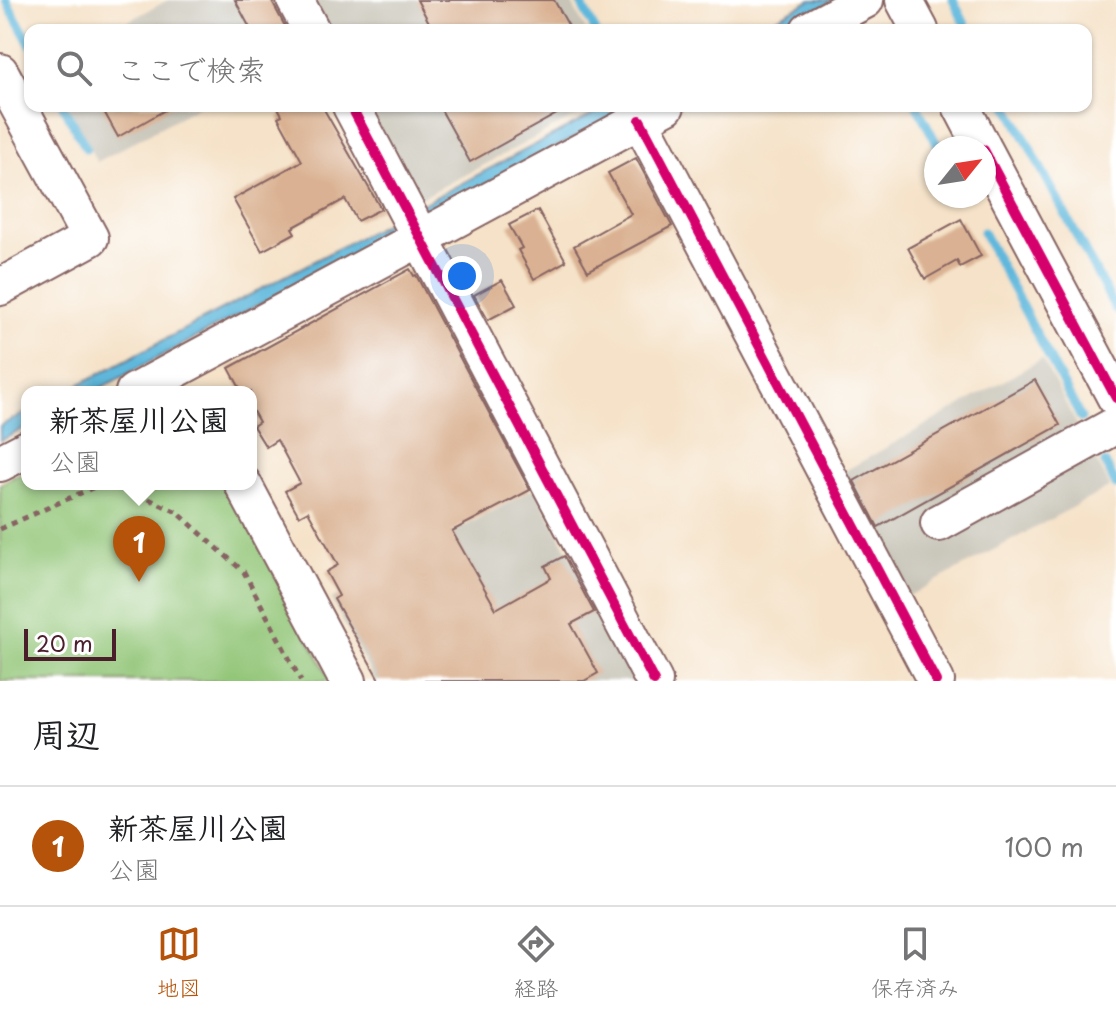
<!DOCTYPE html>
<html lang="ja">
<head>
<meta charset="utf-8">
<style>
  :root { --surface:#fff; --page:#f6f6f6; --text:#202124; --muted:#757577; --line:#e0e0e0; --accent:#b45309 }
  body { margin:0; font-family:"Playpen Sans","Klee One",sans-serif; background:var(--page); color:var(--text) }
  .compass { position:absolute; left:924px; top:136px; width:72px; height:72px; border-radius:50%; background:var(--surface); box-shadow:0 2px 6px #0004; rotate:60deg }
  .scale { position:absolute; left:24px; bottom:20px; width:92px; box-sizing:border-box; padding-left:8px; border:4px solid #4a1f2b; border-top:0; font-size:22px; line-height:28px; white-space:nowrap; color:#4a1f2b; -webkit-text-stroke:6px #fff; paint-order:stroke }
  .you { position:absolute; left:462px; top:276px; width:28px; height:28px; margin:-20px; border:6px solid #fff; border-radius:50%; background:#1a73e8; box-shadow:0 0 0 12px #1a73e833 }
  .badge { display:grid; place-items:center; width:52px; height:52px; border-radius:50%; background:var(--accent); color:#fff; font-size:26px; font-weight:700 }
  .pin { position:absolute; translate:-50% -66px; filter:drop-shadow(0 2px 4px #0008) }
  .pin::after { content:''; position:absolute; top:42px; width:28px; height:24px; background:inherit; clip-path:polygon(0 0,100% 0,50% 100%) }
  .popup { position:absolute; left:21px; top:386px; width:236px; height:104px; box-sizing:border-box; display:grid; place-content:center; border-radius:16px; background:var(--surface); filter:drop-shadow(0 2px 6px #0005); font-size:26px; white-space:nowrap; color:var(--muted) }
  .popup b { font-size:30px; color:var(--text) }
  .popup::after { content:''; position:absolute; left:50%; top:100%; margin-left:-16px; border:16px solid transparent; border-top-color:var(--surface) }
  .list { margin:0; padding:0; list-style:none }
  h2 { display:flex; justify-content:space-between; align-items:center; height:104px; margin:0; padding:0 32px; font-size:34px }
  h2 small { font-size:26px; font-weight:400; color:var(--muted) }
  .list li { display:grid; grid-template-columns:52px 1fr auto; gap:24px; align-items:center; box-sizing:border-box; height:120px; padding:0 32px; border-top:2px solid var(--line) }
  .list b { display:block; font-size:30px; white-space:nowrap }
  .list p { margin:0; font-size:26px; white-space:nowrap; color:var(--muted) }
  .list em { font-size:26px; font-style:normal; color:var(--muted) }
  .icon { flex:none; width:44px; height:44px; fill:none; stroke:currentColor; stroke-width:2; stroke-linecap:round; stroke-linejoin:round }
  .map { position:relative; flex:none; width:1116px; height:681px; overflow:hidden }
  .search { position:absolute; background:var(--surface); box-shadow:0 2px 6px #0004; left:24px; right:24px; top:24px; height:88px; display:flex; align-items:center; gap:20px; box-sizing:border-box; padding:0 28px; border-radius:16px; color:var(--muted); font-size:30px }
  .sheet { height:224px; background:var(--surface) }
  nav { display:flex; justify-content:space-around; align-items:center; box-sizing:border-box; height:112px; border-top:2px solid var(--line); background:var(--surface); font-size:22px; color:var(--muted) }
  nav a { display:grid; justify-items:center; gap:4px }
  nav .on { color:var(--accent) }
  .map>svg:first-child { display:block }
  .industrial { fill:#c8c4b8 }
  .green { fill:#90c475; stroke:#6d7250; stroke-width:2 }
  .water { fill:#5eb8dc; stroke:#546c84; stroke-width:2 }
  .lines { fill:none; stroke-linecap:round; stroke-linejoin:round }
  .stream { stroke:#5eb8dc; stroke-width:9 }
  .building { fill:#dab293 }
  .minor-casing { stroke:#866362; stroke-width:40 }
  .path { stroke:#866362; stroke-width:5; stroke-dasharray:6 6; stroke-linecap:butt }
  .minor { stroke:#fff; stroke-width:36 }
  .cycleway-casing { stroke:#fff; stroke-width:15 }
  .cycleway { stroke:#d6006c; stroke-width:10 }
</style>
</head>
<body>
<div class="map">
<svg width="1116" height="681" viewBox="0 0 1116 681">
  <rect width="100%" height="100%" fill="#fff"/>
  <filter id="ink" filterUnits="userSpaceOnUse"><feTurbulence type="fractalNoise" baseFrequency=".0125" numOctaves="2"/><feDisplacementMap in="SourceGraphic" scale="16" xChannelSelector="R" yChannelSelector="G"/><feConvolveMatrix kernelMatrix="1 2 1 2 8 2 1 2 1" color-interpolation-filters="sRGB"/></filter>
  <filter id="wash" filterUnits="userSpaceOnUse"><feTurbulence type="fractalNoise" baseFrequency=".006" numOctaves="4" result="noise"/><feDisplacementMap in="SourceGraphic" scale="32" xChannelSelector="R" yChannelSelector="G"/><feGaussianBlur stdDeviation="1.8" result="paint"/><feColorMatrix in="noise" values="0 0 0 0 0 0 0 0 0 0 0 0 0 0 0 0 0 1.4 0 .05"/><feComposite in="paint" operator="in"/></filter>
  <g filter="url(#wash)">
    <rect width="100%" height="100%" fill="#f5e2c8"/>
    <!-- industrial -->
    <path class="industrial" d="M168,0H278L293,30H112Z
      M310,0H570L586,30H326Z
      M67,106H199L97,162Z
      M367,106H595L417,200Z
      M1042,359L1110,487L903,599L838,475Z
      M535,488L635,681H375L331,599Z"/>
    <!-- green -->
    <path class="green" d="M27,470V484H227L331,681H0V484Z"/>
    <!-- water -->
    <path class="water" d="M811,0H834L778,30H754Z
      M609,106H634L93,392H65Z
      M27,412V427L0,441V426Z"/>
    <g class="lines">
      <!-- stream -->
      <path class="stream" d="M6,0L30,44
        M579,0L595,30
        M953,0L968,30
        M63,106L86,148
        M917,106L939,148
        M1008,106L1116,310
        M983,232L1081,418
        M1105,463L1116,485"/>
    </g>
    <g id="blocks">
      <!-- building -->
      <path class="building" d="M235,0H271L287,30H251Z
        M417,0H554L571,30H433Z
        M101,106H172L118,137Z
        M277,106H322L381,209L357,221L345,199L292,228L295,233L262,251L233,199L302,161L278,117L282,115Z
        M439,106H571L470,162Z
        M636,158L672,226L588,271L574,246L631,214L608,173Z
        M538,210L566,261L534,279L518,250L522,248L509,225Z
        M961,219L981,256L960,267L957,261L925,279L908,248Z
        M410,269L414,276L416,275L530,490L452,531L496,609L551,578L545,566L564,556L594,612L571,624L598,673L584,681H380L334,599L339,596L326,572L338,565L308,511L299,516L285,491L300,483L277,440L266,447L253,426L259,422L251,408V392H242L229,368Z
        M502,280L516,305L488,320L474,295Z
        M1035,380L1060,425L878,527L854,481Z"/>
    </g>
  </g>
  <g filter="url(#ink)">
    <use href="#blocks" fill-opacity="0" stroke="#866362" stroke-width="2"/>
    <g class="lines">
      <defs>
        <path id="minor" d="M295,0L311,30
          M904,0L920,30
          M809,30L865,0
          M0,72L90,238L0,287
          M351,106L654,681
          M961,106L983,148
          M640,120L936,681
          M984,150L1116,398
          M134,392L666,106
          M0,463L27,449
          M243,484L348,681
          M939,523L1116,425"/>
      </defs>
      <!-- minor casing -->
      <use href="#minor" class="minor-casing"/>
      <!-- path -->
      <path class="path" d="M116,484L177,512L244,572L301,681
        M0,529L101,484"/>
      <!-- minor -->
      <use href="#minor" class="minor"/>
      <defs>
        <path id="cycleway" d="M351,106L654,681
          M640,120L936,681
          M984,150L1116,398"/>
      </defs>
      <!-- cycleway casing -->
      <use href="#cycleway" class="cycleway-casing"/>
      <!-- cycleway -->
      <use href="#cycleway" class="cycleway"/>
    </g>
  </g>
</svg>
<svg class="compass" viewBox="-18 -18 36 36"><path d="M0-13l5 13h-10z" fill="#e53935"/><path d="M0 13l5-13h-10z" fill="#757577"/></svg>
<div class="scale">20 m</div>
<div class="you"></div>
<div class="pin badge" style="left:139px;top:582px">1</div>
<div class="popup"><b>新茶屋川公園</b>公園</div>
<div class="search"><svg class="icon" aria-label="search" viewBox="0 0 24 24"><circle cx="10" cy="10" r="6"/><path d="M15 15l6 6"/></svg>ここで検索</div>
</div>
<section class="sheet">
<h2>周辺<small></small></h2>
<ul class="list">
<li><span class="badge">1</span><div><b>新茶屋川公園</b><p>公園</p></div><em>100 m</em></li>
</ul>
</section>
<nav>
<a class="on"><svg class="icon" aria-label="map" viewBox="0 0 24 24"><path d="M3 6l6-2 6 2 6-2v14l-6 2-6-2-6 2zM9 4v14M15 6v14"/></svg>地図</a>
<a><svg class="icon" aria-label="directions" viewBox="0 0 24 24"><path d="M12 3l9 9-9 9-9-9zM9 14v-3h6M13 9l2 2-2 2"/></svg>経路</a>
<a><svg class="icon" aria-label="saved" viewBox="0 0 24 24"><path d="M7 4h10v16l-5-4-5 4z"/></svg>保存済み</a>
</nav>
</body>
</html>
